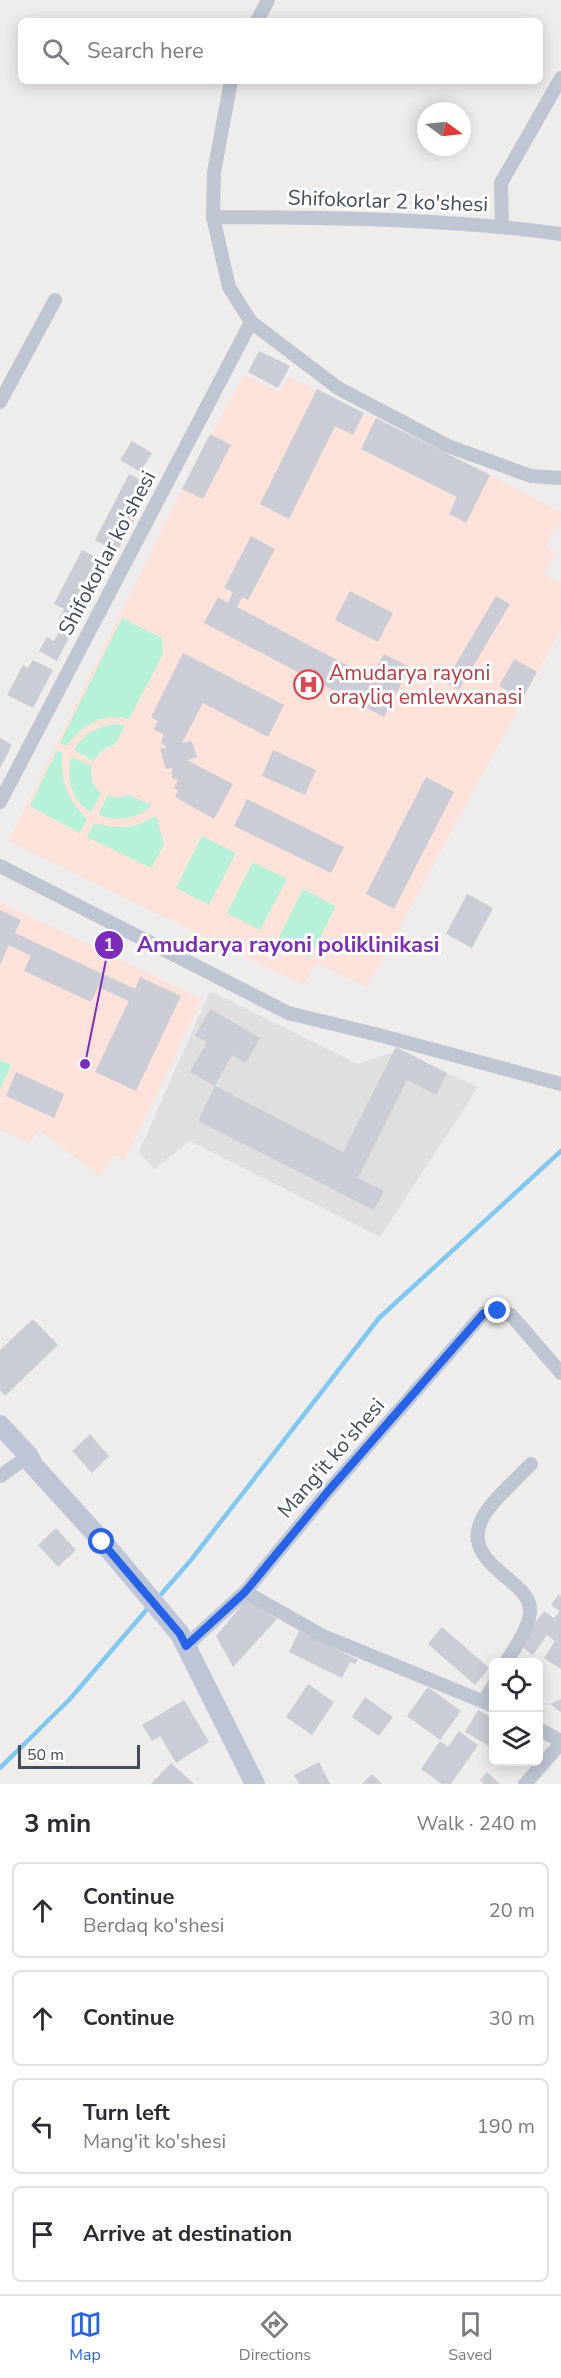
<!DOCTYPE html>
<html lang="en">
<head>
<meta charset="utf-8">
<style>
  :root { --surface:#fff; --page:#f2f2f3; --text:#2b2b33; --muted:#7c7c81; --line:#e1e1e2; --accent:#2563eb }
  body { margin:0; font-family:"Nunito Sans",sans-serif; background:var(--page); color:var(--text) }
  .controls { position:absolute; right:18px; bottom:18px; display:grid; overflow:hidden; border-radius:9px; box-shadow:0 3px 15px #0003 }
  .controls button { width:54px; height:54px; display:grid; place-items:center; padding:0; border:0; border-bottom:2px solid var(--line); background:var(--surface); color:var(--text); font:30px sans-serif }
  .compass { position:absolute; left:417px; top:102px; width:54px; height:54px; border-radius:50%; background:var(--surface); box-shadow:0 3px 15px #0003; rotate:105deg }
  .scale { position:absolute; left:18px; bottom:15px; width:122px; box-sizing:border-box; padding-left:6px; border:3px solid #434c5b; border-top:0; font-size:16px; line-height:21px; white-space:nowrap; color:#434c5b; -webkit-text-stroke:4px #fff; paint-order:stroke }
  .stop { position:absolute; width:18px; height:18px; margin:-14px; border:4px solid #2563eb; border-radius:50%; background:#fff }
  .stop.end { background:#2563eb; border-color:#fff; box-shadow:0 2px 6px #0008 }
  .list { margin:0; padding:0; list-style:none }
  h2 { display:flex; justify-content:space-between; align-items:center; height:78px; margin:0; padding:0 24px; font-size:26px }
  h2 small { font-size:20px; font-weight:400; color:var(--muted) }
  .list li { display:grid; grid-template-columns:39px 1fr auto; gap:18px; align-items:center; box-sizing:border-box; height:96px; margin:0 12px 12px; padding:0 12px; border:2px solid var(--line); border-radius:9px }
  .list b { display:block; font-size:22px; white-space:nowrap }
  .list p { margin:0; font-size:20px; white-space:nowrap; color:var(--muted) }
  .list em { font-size:20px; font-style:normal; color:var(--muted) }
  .icon { flex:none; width:33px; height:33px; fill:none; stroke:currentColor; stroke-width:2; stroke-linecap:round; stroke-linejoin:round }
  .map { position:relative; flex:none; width:561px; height:1784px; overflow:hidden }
  .search { position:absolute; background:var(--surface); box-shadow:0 3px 15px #0003; left:18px; right:18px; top:18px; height:66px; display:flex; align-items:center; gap:15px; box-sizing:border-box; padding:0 21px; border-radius:9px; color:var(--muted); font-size:22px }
  .sheet { height:510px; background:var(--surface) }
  nav { display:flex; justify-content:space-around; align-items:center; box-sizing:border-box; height:84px; border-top:2px solid var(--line); background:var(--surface); font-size:16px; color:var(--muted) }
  nav a { display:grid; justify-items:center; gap:3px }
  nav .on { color:var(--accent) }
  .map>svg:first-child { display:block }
  .education { fill:#e0dede }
  .medical { fill:#fce2d9 }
  .green { fill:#b6f2d7 }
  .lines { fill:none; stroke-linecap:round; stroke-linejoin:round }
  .stream { stroke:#7fc8f2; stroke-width:4.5 }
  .building { fill:#cacdd5 }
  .street { stroke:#bec6d3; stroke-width:14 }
  .secondary { stroke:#bdc5d7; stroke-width:20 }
  .route { stroke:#2563eb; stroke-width:8 }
  .labels { text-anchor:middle; stroke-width:6; stroke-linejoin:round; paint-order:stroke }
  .street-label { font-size:21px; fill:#434c5b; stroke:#fff }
  .health-label { font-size:21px; fill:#be3a42; stroke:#fff; text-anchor:start }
  .leader { fill:none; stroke:#7b2cbf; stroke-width:2 }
  .callout-dot { fill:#7b2cbf; stroke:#fff; stroke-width:2 }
  .mark-label { font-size:18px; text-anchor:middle; font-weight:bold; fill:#fff }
  .callout-label { font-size:22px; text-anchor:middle; font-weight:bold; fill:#7b2cbf; stroke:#fff; stroke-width:6; stroke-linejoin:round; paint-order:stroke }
</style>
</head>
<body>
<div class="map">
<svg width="561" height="1784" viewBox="0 0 561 1784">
  <rect width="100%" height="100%" fill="#efecec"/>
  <!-- education -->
  <path class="education" d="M210,991L358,1064L397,1051L478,1087L380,1237L190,1141L154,1169L139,1152Z"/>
  <!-- medical -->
  <path class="medical" d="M244,375L279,392L289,377L490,475L561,513V518L546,546L556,553L543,573L561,584V629L367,987L316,963L303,985L9,841L182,489Z
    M0,902L202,999L125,1160L114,1155L100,1176L39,1130L29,1143L0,1130Z"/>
  <!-- green -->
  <path class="green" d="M122,618L162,638L163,654L129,719C104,712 81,725 67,746L60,743Z
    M117,724L125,725L115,745C105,746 99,752 94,761L74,750C84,733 98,726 117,724Z
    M57,750L63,754C59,780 68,801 87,819L80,833L30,806Z
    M71,757L92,766C90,778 92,785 101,793L91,812C71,801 66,778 71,757Z
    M108,795L118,798L128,795L152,805C137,820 117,821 98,815Z
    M156,815L164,845L151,868L87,837L94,823C116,829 137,830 156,815Z
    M202,836L236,853L209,905L176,888Z
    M253,862L287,879L260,930L227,913Z
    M303,889L336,906L310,958L277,941Z
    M0,1060L11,1065L0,1090Z"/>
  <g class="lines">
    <!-- stream -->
    <path class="stream" d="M157,1599L191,1560L379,1318L561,1151
      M0,1768L69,1700L149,1607"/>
  </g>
  <!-- building -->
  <path class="building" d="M259,351L290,366L278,388L248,372Z
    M317,389L364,413L353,435L335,426L289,519L260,504Z
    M376,418L490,475L466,523L449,514L457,497L361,449Z
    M210,434L231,445L203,499L182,489Z
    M132,441L152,453L140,472L120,460Z
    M129,474L152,486L117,552L95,540Z
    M251,536L275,549L248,600L242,597L237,607L371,678L384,654L410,667L384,717L204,623L218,597L228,603L233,592L224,588Z
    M82,550L108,563L75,626L59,618L64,609L54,604Z
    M350,591L393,613L378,642L335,620Z
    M496,596L510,604L459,690L445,682Z
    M64,623L74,628L57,661L39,651L47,637L54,641Z
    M183,653L284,705L268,737L203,703L182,743L192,741L197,757L187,760L233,784L214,819L175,797L178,790L174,788L178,780L172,778V768L166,769L160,749L167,748L161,742L164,734L154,730L158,721L151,717Z
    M514,659L537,672L522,699L499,686Z
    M33,660L53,670L33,708L7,695L23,665L28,668Z
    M0,738L12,745L0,768Z
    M273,750L316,770L305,795L262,776Z
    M426,777L454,792L394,909L366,894Z
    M247,799L344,847L331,873L234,826Z
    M467,894L493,908L472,948L446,934Z
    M0,910L21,920L15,933L135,989L140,977L181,996L136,1091L95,1072L129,1001L98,987L91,1002L24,971L31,956L9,945L0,965Z
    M210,1009L260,1038L246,1063L232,1055L215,1086L190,1072L207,1042L195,1036Z
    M396,1047L447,1073L436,1095L407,1080L358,1178L384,1191L374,1210L198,1121L215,1086L343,1152Z
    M16,1072L64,1094L54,1118L6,1096Z
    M33,1319L58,1345L5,1396L0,1390V1350Z
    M90,1434L109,1456L92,1473L72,1451Z
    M56,1528L76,1550L58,1567L38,1545Z
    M559,1594L561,1596V1669L544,1658L555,1641L547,1635L533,1655L519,1645L544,1611L554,1618L560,1611L551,1605Z
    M247,1599L277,1619L233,1667L216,1636Z
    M442,1627L489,1668L475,1685L428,1644Z
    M299,1631L358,1660L355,1664L350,1662L342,1678L289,1652Z
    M308,1684L334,1702L312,1735L286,1717Z
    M428,1687L461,1711L440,1740L407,1716Z
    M365,1697L393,1717L379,1736L352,1717Z
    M561,1699V1712L550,1704Z
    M184,1700L209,1742L176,1763L160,1736L152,1741L142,1725Z
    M478,1710L494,1719V1749L465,1732Z
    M459,1731L478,1745L451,1784H442L421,1769L440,1741L448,1747Z
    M319,1762L330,1784H299L294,1775Z
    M171,1763L194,1784H151Z
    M487,1772L500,1784H484L480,1780Z
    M372,1774L382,1784H362Z"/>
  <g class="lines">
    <!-- street -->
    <path class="street" d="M257,21L268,0
      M231,81L214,172L213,217L229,287L251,322L338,388L448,446L531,476L561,478
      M213,217C329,218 445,218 561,234
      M502,226L501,183L561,78
      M0,402L55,300
      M0,802L251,322
      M0,866L288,1013L375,1034L561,1084
      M0,1476L29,1456
      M245,1592L323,1636L494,1706
      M186,1646L245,1592L330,1489L484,1313L498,1311L511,1315L561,1373
      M506,1662C515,1647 531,1627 530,1608C528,1579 460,1564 482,1519C489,1503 518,1478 531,1464
      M484,1701L494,1685
      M538,1729L561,1741
      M525,1784L561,1743"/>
    <!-- secondary -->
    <path class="secondary" d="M0,1425L29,1456L33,1465L103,1542L180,1634L255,1784"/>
  </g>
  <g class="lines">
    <!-- route -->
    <path class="route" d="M102,1542L180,1634L186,1646L245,1592L330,1489L484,1313L498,1311"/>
  </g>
  <!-- icons -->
  <defs>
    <symbol id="hospital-ring" viewBox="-11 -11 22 22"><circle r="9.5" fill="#fff" stroke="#e0444e" stroke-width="1.5"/><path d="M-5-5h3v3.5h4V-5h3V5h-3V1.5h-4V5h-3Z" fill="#e0444e"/></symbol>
  </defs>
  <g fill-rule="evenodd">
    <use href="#hospital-ring" x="292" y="668" width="33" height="33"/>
  </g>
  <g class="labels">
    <!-- street labels -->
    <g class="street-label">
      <text transform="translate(388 201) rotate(2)" y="7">Shifokorlar 2 ko'shesi</text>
      <text transform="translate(107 553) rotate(-62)" y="7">Shifokorlar ko'shesi</text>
      <text transform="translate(331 1458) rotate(-49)" y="7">Mang'it ko'shesi</text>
    </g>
    <!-- health labels -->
    <g class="health-label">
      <text x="329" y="680">Amudarya rayoni<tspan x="329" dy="24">orayliq emlewxanasi</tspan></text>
    </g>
  </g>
  <!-- callouts -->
  <path class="leader" d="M85 1064L109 945"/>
  <g class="callout-dot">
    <circle cx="85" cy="1064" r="6"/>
    <circle cx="109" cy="945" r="15"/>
  </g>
  <g class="mark-label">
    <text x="109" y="951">1</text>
  </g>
  <g class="callout-label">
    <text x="288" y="952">Amudarya rayoni poliklinikasi</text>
  </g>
</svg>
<div class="controls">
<button><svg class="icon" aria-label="locate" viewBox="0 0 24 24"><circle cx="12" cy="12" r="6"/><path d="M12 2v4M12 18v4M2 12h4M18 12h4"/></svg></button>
<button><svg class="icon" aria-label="layers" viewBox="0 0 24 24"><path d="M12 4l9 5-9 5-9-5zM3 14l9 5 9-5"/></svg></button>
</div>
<svg class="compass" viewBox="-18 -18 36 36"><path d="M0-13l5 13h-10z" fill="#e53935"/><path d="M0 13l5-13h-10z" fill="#7c7c81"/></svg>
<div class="scale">50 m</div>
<div class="stop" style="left:102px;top:1542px"></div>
<div class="stop end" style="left:498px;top:1311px"></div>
<div class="search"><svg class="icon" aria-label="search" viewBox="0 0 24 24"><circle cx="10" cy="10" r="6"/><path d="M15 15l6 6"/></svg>Search here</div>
</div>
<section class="sheet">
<h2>3 min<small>Walk · 240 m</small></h2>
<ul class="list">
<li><svg class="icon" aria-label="ahead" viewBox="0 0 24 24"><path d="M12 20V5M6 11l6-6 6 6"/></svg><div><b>Continue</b><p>Berdaq ko'shesi</p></div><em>20 m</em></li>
<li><svg class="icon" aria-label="ahead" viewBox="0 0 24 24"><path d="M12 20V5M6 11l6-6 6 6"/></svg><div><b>Continue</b></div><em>30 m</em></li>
<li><svg class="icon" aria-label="left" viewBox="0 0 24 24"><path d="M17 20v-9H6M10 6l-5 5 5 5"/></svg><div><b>Turn left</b><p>Mang'it ko'shesi</p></div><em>190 m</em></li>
<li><svg class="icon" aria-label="arrive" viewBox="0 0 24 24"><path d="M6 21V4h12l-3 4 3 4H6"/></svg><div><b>Arrive at destination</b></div></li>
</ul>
</section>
<nav>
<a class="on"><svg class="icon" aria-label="map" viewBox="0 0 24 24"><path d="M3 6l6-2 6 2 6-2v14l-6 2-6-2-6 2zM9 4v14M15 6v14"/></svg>Map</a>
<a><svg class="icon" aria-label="directions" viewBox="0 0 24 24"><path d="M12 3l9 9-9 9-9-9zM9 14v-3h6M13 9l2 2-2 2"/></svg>Directions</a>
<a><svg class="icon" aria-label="saved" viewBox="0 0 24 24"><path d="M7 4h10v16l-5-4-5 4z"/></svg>Saved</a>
</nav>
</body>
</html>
